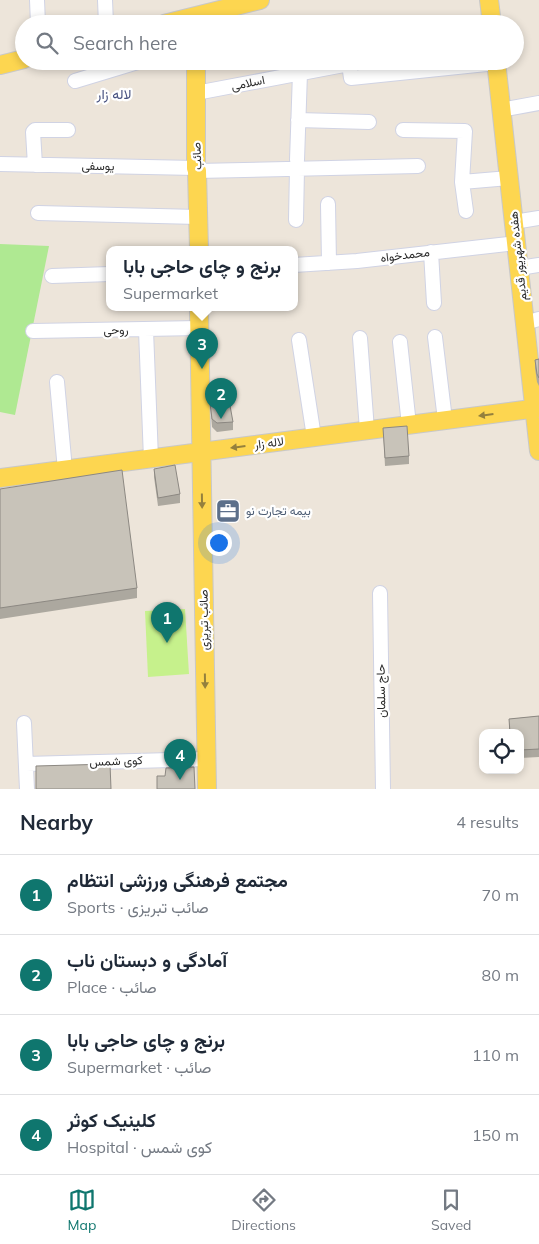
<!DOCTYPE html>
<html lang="en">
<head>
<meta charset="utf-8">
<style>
  :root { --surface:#fff; --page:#f2f2f3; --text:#1f2937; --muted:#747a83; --line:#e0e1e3; --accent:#0f766e }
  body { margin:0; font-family:Mulish,Vazirmatn,sans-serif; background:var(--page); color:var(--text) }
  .controls { position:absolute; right:15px; bottom:15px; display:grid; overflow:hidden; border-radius:10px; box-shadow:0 2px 8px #0003 }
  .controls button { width:45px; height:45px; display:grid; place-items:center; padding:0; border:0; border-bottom:1px solid var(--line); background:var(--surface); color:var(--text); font:25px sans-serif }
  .you { position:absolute; left:218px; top:542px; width:18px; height:18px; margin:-12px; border:4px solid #fff; border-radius:50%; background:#1a73e8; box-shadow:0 0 0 8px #1a73e833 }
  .badge { display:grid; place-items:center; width:32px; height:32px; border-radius:50%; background:var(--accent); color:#fff; font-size:16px; font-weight:700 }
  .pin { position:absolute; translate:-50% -41px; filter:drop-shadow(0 1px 2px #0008) }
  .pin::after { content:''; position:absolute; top:26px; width:18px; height:15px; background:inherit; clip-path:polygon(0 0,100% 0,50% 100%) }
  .popup { position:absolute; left:106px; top:246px; width:192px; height:65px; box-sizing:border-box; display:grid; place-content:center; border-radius:10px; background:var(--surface); filter:drop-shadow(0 1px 4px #0005); font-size:16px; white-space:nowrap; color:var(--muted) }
  .popup b { font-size:19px; color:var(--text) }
  .popup::after { content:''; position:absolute; left:50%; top:100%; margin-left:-10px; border:10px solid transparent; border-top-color:var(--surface) }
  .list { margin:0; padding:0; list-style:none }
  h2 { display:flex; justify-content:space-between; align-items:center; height:65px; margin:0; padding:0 20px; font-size:21px }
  h2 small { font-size:16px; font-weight:400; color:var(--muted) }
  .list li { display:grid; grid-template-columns:32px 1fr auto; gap:15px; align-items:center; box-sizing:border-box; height:80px; padding:0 20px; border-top:1px solid var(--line) }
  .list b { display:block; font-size:19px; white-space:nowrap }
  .list p { margin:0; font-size:16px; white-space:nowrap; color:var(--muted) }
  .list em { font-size:16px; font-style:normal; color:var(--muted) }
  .icon { flex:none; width:28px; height:28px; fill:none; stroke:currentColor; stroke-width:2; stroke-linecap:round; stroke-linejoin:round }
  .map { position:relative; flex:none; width:539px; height:789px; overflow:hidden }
  .search { position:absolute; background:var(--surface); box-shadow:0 2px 8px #0003; left:15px; right:15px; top:15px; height:55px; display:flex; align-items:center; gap:12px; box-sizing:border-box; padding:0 18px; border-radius:28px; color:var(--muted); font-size:19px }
  .sheet { height:385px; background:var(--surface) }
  nav { display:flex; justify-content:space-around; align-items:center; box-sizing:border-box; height:70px; border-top:1px solid var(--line); background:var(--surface); font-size:14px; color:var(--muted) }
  nav a { display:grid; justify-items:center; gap:2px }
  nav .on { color:var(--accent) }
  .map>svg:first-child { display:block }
  .green { fill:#afe992 }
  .pitch { fill:#c6f18c }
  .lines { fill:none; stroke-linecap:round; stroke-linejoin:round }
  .minor-casing { stroke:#d0d3e4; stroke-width:16 }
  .major-casing { stroke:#c8c8c8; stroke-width:20 }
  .minor { stroke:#fff; stroke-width:14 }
  .major { stroke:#fdd650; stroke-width:18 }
  .wall { fill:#aca89f }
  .building { fill:#c8c3b9; stroke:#8c8882 }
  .oneway { fill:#94803d }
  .labels { text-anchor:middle; stroke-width:4.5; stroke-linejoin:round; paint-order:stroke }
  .street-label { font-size:12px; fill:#2a2a2a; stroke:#fff }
  .service-label { font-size:12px; fill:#4e5e75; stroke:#fff; text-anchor:start }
  .neighbourhood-label { font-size:14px; fill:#46507f; stroke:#fff }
</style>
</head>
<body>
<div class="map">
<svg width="539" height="789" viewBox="0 0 539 789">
  <rect width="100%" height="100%" fill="#ede5da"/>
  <!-- green -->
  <path class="green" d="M0,244L49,246L15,415L0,412Z"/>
  <!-- pitch -->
  <path class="pitch" d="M185,609L189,674L148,677L145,611Z"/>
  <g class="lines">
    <defs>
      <path id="minor" d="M37,0L38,24
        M105,0L106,24
        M75,81L141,61
        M196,93L349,64L351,78L496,63
        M501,110L539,103
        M298,120L369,122
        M403,130L465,131L462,182L509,178
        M297,160L300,73
        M0,164L196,168
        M35,165L33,132L35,130H68
        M197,171L418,166
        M462,182L466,211
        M328,204L329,263
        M38,213L198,217
        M296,220L297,169
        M514,222L539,218
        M431,252L434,303
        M294,265L357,261L516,243
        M519,268L539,265
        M52,276L110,274
        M525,323L539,319
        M146,330L151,459
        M33,331L199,328
        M435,337L445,420
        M360,338L367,430
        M299,340L314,437
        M400,342L409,425
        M57,382L65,470
        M380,593L383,789
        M24,723L27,789
        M26,764L207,759"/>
      <path id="major" d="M489,0L492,24
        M164,24L260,0
        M196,61V168L197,171L199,250
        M496,61L539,451
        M0,65L24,59
        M199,308L207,789
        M0,478L539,408"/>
    </defs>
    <!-- minor casing -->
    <use href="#minor" class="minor-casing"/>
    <!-- major casing -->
    <use href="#major" class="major-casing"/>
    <!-- minor -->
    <use href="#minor" class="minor"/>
    <!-- major -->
    <use href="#major" class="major"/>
  </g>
  <!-- wall -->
  <path class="wall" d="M539,359V386L537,382L535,368V360Z
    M210,403L233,422V430L217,432L212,427Z
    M383,428L409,456V464L385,466Z
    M154,469L180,494V503L158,506L154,477Z
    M0,489L137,588V598L0,619Z
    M539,716V757L520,758V733H509V719Z"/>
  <!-- building -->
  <path class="building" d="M539,359V378L537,374L535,360Z
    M229,400L233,422L217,423L212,419L210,403Z
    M407,426L409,456L385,458L383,428Z
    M175,465L180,494L158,498L154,469Z
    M122,470L137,588L0,608V489Z
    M539,716V749L520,750V733H510L509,719Z
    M110,764L111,789H36V766Z
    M194,767L195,789H157V776H165L166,768Z"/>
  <!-- one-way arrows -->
  <defs><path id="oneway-solid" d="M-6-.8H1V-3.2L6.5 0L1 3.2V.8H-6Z" transform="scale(1.25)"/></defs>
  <g class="oneway">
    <use href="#oneway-solid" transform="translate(486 415) rotate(173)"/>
    <use href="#oneway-solid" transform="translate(238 447) rotate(173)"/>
    <use href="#oneway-solid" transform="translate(202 501) rotate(89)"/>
    <use href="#oneway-solid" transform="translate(205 681) rotate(89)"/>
  </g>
  <!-- icons -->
  <defs>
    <symbol id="office-square" viewBox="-11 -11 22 22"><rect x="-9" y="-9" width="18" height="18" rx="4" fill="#5c6f8a" stroke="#fff"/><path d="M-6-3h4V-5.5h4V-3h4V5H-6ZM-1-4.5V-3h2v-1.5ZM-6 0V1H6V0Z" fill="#fff"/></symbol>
  </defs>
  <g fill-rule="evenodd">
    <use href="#office-square" x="214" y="497" width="28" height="28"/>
  </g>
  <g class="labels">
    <!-- street labels -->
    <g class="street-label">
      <text transform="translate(248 83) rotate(-11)" y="4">اسلامی</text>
      <text transform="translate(197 156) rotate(-92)" y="4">صائب</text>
      <text transform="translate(98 166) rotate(1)" y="4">یوسفی</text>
      <text transform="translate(405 255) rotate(-7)" y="4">محمدخواه</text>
      <text transform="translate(518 256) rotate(-96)" y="4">هفده شهریور قدیم</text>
      <text transform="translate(116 330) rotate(-1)" y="4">روحی</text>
      <text transform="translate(269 443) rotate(-7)" y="4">لاله زار</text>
      <text transform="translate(204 620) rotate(-91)" y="4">صائب تبریزی</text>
      <text transform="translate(381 691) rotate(-91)" y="4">حاج سلمان</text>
      <text transform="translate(116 761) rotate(-2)" y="4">کوی شمس</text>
    </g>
    <!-- service labels -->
    <g class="service-label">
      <text x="246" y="515">بیمه تجارت نو</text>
    </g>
    <!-- neighbourhood labels -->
    <g class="neighbourhood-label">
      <text x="114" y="99">لاله زار</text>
    </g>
  </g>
</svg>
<div class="controls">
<button><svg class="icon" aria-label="locate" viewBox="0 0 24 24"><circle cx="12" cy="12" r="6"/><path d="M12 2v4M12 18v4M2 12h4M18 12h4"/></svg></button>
</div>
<div class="you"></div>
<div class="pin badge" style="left:167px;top:643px">1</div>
<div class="pin badge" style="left:221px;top:419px">2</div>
<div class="pin badge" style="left:202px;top:369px">3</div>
<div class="popup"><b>برنج و چای حاجی بابا</b>Supermarket</div>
<div class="pin badge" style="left:180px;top:780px">4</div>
<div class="search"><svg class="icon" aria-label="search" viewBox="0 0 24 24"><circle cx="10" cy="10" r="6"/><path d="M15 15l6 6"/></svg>Search here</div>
</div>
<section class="sheet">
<h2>Nearby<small>4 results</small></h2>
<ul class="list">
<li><span class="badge">1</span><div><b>مجتمع فرهنگی ورزشی انتظام</b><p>Sports · صائب تبریزی</p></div><em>70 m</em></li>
<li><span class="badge">2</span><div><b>آمادگی و دبستان ناب</b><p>Place · صائب</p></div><em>80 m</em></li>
<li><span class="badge">3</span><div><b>برنج و چای حاجی بابا</b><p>Supermarket · صائب</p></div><em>110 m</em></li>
<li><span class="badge">4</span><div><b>کلینیک کوثر</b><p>Hospital · کوی شمس</p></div><em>150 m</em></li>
</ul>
</section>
<nav>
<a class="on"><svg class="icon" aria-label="map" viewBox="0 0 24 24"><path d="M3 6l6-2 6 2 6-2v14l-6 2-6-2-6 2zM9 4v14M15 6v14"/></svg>Map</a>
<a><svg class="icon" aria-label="directions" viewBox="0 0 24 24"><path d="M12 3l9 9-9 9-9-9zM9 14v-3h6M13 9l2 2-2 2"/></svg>Directions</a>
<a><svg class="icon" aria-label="saved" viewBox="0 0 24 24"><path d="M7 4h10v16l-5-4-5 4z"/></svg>Saved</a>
</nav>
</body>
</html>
